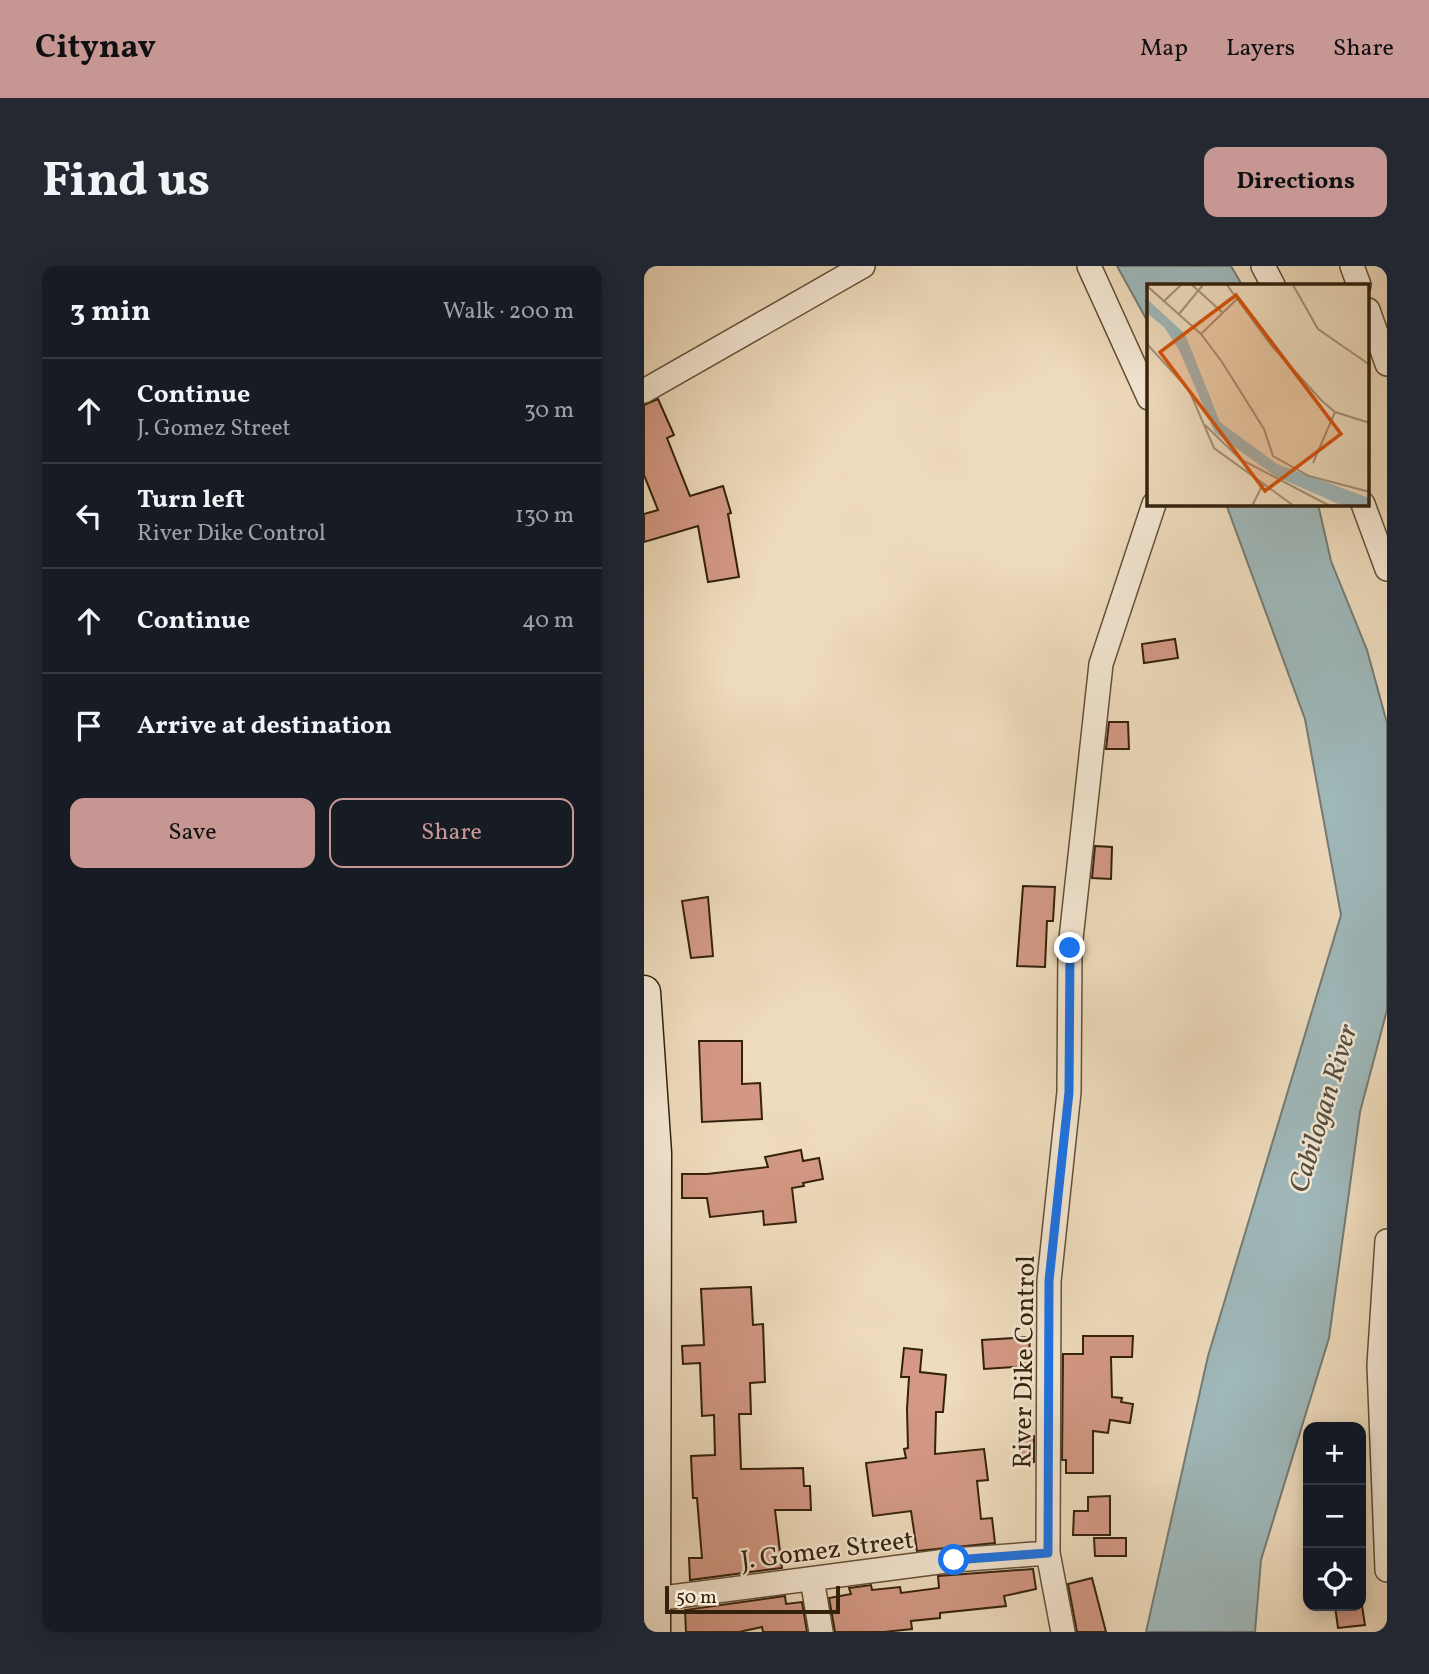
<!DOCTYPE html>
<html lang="en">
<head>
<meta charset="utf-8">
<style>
  :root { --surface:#171b24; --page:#242831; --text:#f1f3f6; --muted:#9ea1a6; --line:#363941; --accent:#c59692 }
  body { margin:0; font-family:Vollkorn,serif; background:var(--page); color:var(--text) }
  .controls { position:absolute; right:21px; bottom:21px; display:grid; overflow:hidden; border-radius:14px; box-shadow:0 4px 18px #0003 }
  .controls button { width:63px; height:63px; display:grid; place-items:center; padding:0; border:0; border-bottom:2px solid var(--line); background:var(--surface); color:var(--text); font:35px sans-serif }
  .scale { position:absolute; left:21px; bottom:18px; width:175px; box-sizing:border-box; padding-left:7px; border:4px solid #33210c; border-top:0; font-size:19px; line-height:24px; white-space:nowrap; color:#33210c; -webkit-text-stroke:5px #f5e8d4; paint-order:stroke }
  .stop { position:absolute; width:21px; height:21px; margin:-16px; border:5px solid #1a73e8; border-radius:50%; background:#fff }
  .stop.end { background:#1a73e8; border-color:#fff; box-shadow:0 2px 7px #0008 }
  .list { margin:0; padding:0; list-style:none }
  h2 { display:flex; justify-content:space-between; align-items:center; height:91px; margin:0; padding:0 28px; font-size:30px }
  h2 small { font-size:23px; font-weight:400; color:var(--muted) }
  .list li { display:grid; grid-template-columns:46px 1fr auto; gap:21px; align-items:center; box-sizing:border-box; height:105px; padding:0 28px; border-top:2px solid var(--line) }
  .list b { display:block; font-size:26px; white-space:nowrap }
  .list p { margin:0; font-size:23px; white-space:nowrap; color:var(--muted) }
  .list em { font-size:23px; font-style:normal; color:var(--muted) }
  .actions { display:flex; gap:14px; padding:21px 28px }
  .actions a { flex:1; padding:16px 0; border:2px solid var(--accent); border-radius:14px; text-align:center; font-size:24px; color:var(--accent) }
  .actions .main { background:var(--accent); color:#111 }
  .icon { flex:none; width:38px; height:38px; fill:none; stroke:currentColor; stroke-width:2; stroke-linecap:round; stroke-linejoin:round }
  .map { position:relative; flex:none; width:743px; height:1366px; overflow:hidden; border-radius:14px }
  header { display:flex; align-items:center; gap:42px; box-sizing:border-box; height:98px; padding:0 35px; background:var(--accent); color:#111 }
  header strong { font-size:33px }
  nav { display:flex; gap:38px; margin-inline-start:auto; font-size:24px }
  .intro { display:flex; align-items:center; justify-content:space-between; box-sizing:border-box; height:168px; padding:0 42px }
  h1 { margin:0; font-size:49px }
  .button { padding:18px 32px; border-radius:14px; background:var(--accent); color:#111; font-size:24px; font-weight:700 }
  main { display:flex; gap:42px; padding:0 42px }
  aside { flex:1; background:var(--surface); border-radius:14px; box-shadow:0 4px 18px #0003 }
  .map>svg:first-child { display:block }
  .water { fill:#9fb9bc; stroke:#747c76; stroke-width:2 }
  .building { fill:#d49985; stroke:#33210c; stroke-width:2 }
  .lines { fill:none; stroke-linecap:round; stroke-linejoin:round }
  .street-casing { stroke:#625038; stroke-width:26 }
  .secondary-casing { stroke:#33210c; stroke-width:35 }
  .street { stroke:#f5e8d4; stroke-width:23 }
  .secondary { stroke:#f5e8d4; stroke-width:32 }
  .route { stroke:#1a73e8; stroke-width:9 }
  .labels { text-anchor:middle; stroke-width:5; stroke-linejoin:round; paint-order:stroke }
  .street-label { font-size:26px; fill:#33210c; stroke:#f5e8d4 }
  .water-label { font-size:28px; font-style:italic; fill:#534f41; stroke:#f5e8d4 }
  .inset-road { fill:none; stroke:#a49176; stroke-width:2 }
  .view { fill:#d6530c; fill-opacity:0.15; stroke:#d6530c; stroke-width:3.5 }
  .inset-edge { fill:none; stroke:#33210c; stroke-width:3.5 }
</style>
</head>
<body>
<header>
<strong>Citynav</strong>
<nav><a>Map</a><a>Layers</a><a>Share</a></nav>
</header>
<div class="intro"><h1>Find us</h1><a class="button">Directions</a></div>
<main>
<aside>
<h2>3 min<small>Walk · 200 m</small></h2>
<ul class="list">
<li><svg class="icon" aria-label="ahead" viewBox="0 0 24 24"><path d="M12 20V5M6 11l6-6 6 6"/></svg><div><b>Continue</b><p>J. Gomez Street</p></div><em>30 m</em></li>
<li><svg class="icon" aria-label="left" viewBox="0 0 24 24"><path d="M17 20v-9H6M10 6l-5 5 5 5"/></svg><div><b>Turn left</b><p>River Dike Control</p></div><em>130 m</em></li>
<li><svg class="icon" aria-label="ahead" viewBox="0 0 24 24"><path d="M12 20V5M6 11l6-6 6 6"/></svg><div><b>Continue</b></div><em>40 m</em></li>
<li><svg class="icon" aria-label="arrive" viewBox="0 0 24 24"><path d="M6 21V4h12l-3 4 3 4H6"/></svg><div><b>Arrive at destination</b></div></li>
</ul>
<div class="actions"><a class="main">Save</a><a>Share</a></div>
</aside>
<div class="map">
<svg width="743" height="1366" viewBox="0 0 743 1366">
  <rect width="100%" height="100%" fill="#efdcbd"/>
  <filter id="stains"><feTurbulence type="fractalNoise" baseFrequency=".00286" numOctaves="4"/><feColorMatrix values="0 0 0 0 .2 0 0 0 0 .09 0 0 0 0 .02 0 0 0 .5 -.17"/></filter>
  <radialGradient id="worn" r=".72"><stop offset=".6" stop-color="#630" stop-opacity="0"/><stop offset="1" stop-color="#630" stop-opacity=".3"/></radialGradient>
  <!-- water -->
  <path class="water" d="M473,0H587L598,19H505V58Z
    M582,238H674L687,295L723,384L743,457V744L716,846L685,1072L617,1294L611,1366H502L564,1090L697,649L661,453Z"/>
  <!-- building -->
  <path class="building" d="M14,133L30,169L23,172L46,230L79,220L87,247L84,248L95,311L64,316L54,260L0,276V248L14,244L0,209V139Z
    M531,373L534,392L500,397L498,378Z
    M465,456H484L485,483H462Z
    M451,580L468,581L467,613L448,612Z
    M379,620L411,621L409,655H403L401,701L373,700Z
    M64,631L69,690L47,692L38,635Z
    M55,775H98V818L116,817L118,853L58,856Z
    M157,884L159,895L175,892L179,913L159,917L160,920L148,922L152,956L120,959L119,945L66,951L63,932H38V908H63L124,901L121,891Z
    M107,1021L109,1059L119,1058L121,1116L106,1117L107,1148H95L97,1203L159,1202L160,1220H166L167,1244H131L138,1302L46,1314L45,1292H58L53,1232H49L47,1190L71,1189L70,1149L58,1150L56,1097L39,1098L38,1080L60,1079L57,1023Z
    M439,1070H489L488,1091H467L468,1131L478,1132L477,1136L489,1138L486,1157L466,1154L464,1167L449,1165V1207H422V1194H418L419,1088H439Z
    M385,1071L387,1100L340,1103L338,1074Z
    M260,1082L278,1084L276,1106L302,1109L299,1146H292L291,1188L340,1183L344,1214L333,1215L337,1253L348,1252L351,1277L273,1285L267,1245L229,1250L222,1197L262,1192L260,1183L264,1182L263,1143L265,1111H257Z
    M390,1170V1196L376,1197L374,1171Z
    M466,1230V1269H429L430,1245H444V1231Z
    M450,1272H482V1290H451Z
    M389,1303L392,1323L360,1330L362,1340L296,1347V1352L267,1355L268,1363L240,1366H191L185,1332L207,1328L205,1322L227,1319L228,1324L256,1321L257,1327L295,1322L294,1310Z
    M448,1312L462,1366H433L424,1318Z
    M141,1330L142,1338L158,1336L163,1366H119L118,1361L95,1366H42L41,1344Z
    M691,1340H718L721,1359L694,1362Z"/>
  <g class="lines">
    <defs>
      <path id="street" d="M445,0L505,132
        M619,0L629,19
        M708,0L715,19
        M724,44L743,98
        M0,125L219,0
        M719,238L743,303
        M743,975L735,1099L743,1304
        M168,1313L177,1366
        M11,1333L310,1294L404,1287
        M419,1366L404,1287L405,1015L425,826L426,682L457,398L510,238"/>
      <path id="secondary" d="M0,726L11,887L10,1366"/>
    </defs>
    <!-- street casing -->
    <use href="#street" class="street-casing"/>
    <!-- secondary casing -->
    <use href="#secondary" class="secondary-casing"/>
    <!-- street -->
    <use href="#street" class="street"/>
    <!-- secondary -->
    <use href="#secondary" class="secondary"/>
  </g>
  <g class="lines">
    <!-- route -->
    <path class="route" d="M310,1294L404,1287L405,1015L425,826L426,682"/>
  </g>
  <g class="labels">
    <!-- street labels -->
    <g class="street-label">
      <text transform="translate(379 1096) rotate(-89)" y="9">River Dike Control</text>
      <text transform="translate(183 1283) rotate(-7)" y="9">J. Gomez Street</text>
    </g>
    <!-- water labels -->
    <g class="water-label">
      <text transform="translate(678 842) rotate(-73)" y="10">Cabilogan River</text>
    </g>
  </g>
  <!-- overview -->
  <g transform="translate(503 18)">
    <rect width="222" height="222" fill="#efdcbd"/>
    <path d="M0,15L38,50L73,138L130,180L222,214V222H196L128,192L68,149L32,66L17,43L0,29Z" fill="#9fb9bc"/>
    <path class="inset-road" d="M45,1L76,29M80,1L124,61L174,116L188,128L223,139M146,1L171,45L223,81M0,2L54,50L75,78L117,145L126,172L162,192L223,208M16,18L34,1M32,30L56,1M54,50L90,15M0,60L42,106L67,164L147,222M58,141L93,175L183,222M166,179L188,128M105,222L116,200"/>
    <path class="view" d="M89,11L194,150L118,207L13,68Z"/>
    <rect width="222" height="222" class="inset-edge"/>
  </g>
  <rect width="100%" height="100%" filter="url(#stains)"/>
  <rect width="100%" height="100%" fill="url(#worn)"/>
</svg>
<div class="controls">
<button>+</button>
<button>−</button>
<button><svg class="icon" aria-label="locate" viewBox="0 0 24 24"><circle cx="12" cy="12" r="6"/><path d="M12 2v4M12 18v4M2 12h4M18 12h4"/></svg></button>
</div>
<div class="scale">50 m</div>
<div class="stop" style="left:310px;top:1294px"></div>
<div class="stop end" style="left:426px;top:682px"></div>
</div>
</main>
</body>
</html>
